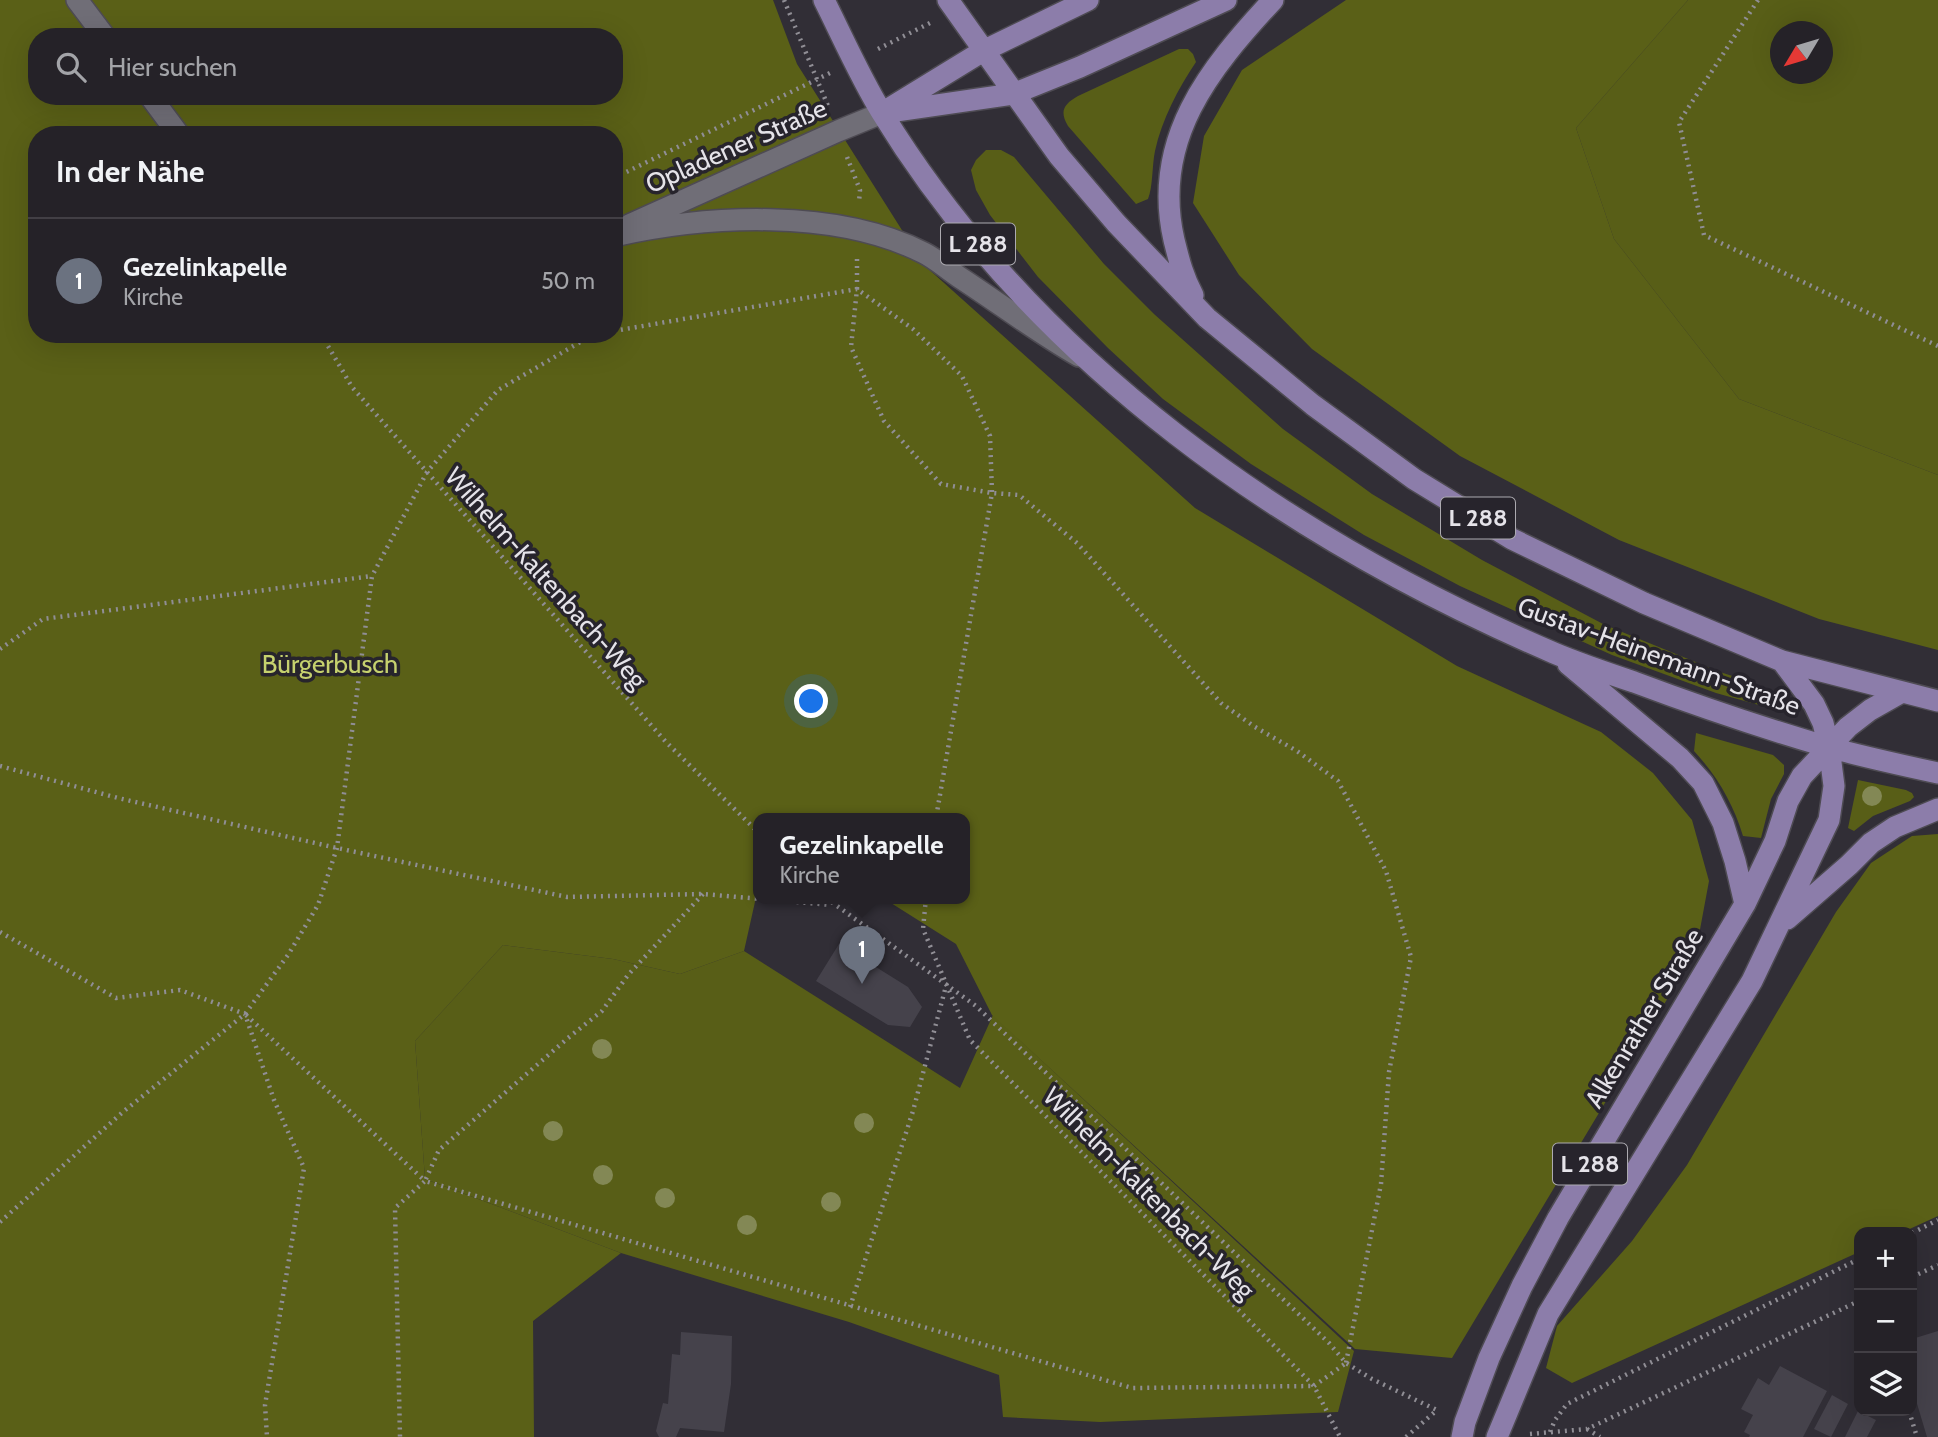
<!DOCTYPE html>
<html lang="de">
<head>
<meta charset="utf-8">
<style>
  :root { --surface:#252228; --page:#312f34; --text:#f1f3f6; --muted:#a3a4a8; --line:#423f45; --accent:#8c9099 }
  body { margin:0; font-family:Cabin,sans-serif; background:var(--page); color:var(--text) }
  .controls { position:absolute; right:21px; bottom:21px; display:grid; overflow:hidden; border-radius:14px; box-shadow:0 7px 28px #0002 }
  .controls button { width:63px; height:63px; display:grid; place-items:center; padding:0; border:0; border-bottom:2px solid var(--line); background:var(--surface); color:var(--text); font:35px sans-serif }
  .compass { position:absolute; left:1770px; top:21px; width:63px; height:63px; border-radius:50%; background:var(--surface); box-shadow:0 7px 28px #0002; rotate:232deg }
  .you { position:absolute; left:812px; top:702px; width:24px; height:24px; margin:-18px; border:5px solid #fff; border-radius:50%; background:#1a73e8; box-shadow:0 0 0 10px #1a73e833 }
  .badge { display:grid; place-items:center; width:46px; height:46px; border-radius:50%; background:var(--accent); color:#fff; font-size:23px; font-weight:700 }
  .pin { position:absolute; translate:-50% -58px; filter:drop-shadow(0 2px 4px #0008) }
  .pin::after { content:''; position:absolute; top:37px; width:24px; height:21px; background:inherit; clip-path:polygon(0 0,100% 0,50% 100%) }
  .popup { position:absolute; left:753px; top:813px; width:217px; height:91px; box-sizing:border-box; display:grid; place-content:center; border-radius:14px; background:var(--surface); filter:drop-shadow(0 2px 5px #0005); font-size:23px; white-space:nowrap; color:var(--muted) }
  .popup b { font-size:26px; color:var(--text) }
  .popup::after { content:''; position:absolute; left:50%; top:100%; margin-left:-14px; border:14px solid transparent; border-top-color:var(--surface) }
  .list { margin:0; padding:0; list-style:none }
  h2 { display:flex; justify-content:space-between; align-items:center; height:91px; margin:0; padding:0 28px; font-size:30px }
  h2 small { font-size:23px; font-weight:400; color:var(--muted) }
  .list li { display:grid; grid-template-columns:46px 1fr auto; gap:21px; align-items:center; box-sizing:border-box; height:126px; padding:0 28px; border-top:2px solid var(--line) }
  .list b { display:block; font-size:26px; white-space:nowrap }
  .list p { margin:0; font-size:23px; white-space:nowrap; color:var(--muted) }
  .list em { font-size:23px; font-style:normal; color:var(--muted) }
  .icon { flex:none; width:38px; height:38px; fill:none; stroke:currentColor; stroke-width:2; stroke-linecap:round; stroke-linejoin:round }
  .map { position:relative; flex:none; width:1938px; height:1437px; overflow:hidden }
  .search { position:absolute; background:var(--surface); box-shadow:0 7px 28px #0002; left:28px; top:28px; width:595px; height:77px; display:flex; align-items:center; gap:18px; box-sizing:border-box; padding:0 24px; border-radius:28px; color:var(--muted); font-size:26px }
  .panel { position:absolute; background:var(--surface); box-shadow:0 7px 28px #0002; left:28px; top:126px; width:595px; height:217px; border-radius:28px }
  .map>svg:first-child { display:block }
  .green { fill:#585e17; fill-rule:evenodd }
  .forest { fill:#5a6017; fill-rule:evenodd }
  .building { fill:#45424b }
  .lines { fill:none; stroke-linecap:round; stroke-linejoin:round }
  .minor-casing { stroke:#4e4b53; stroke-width:24 }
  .major-casing { stroke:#4e4b53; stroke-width:24 }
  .path { stroke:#908e95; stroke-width:4.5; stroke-dasharray:2 5; stroke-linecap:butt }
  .minor { stroke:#706e77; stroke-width:21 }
  .major { stroke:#8c7daa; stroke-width:21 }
  .tree { fill:#838855 }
  .labels { text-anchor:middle; stroke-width:7; stroke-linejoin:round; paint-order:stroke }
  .shield { fill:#27242c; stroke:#acaab0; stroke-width:2 }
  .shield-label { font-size:24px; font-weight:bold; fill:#e5e3e9 }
  .street-label { font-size:26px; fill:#e5e3e9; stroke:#27242c }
  .park-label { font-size:26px; fill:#c6d16e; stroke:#27242c }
</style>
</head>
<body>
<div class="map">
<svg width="1938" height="1437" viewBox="0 0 1938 1437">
  <rect width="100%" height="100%" fill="#312e36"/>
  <!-- green -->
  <path class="green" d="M1688,0H1938V475L1739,399L1614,239L1576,128ZM1780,32H1822V74H1780Z
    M1179,49H1188L1193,54L1196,62C1178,89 1162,119 1155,151C1152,165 1153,187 1148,199L1136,204L1068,126C1059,111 1064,104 1078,96Z
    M986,150H1001L1014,157L1104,264L1154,314L1283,429L1372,494L1482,560L1605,625L1720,672L1748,681L1769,694L1777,704L1773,709L1716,693L1612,655L1460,586L1364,535L1251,464L1163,399L1108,348L1038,277L990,215L976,190L971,170L976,160Z
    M1696,733L1773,755L1784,765V774L1771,799L1761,838L1743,836C1733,803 1717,776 1694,751Z
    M1858,780L1906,790L1912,793L1914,797L1910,801L1873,816L1854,831L1848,828Z
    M503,945L613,959L680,974L744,951L960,1088L993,1015L1354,1351L1338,1412L1100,1422L1003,1417L999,1375L849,1322L621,1253L425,1179L415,1041Z"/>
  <!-- forest -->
  <path class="forest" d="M0,0H773L797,64L924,265L1195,508L1457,666L1601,732L1653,773L1692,820L1709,881L1696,951L1452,1358L1355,1349L992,1015L956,944L883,898H965V818H759V884L744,951L680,974L613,959L503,945L415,1041L425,1179L621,1253L533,1321L534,1437H0ZM37,37H614V96H37ZM37,135H614V334H37Z
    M1346,0H1688L1576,128L1614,239L1739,399L1938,475V650L1819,619L1619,540L1460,456L1312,349L1239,275L1193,203L1204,136L1242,70Z
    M1938,834V1216L1903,1232H1859V1252L1572,1383L1546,1368L1557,1326L1632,1241L1687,1165L1836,912L1871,863L1912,836Z"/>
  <!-- building -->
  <path class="building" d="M839,944L908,987L922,1007L910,1027L888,1025L816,981Z
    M1938,1331V1437H1927L1912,1387V1339Z
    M681,1332L732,1336L731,1384L724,1432L680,1428L676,1437H659L656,1431L663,1403L668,1404L672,1354L680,1355Z
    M1780,1366L1827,1391L1803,1437H1749L1750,1435L1744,1432L1753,1415L1741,1409L1758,1378L1769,1385Z
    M1832,1395L1848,1404L1831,1437L1814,1429Z
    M1858,1411L1876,1420L1867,1437H1845Z"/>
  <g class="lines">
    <defs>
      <path id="minor" d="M77,0L105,37
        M150,96L179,135
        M629,225L838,131L882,113
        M614,236C707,215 836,208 924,253C936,259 947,269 959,277C999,303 1037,332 1079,356"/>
      <path id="major" d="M824,0C843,38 860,77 882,113C1036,364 1288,539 1554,653C1580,664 1607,673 1634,682C1698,706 1763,728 1828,747C1864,757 1901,765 1938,773
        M948,0L1059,156L1116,223L1207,318L1313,405L1414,479L1512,539L1644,603L1782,661L1938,701
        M890,108L983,51L1088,0
        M882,113L1013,94L1080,67L1226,0
        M1193,295C1183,277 1179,260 1174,240C1151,140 1209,69 1273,0
        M1568,664L1680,758L1703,783L1723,823L1735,861L1745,904
        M1787,919L1849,865L1871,843L1895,827L1938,809
        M1462,1437L1465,1422L1489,1358L1522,1286L1558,1218L1745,904L1775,841L1788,801L1802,776L1848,727L1870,710L1900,693
        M1497,1437L1548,1314L1752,981L1829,820L1834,786L1829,747L1823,723L1814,704L1782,661"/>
    </defs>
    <!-- minor casing -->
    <use href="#minor" class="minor-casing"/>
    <!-- major casing -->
    <use href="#major" class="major-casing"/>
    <!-- path -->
    <path class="path" d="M784,0L828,106
      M1758,0L1679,122L1704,235L1938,346
      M878,49L930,23
      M847,157L860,190L859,202
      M614,178L830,73
      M857,259V289L913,329L962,376L990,436L992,493L936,818
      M614,331L857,289L851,347L884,421L941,484L992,493L1019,495L1077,543L1221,703L1255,727L1297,751L1338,781L1386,871L1411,957L1389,1072L1381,1184L1346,1363
      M321,334L352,387L427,472L666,742L759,833
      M0,649L43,619L372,576
      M0,766L118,798L337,848L567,897L703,894L831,905
      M703,894L628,975L602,1011L568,1038L439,1150L425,1181L1132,1388L1314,1386
      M826,898L976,1006L1329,1343L1346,1363L1372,1379L1439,1411
      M926,898L923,929L970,1040L1314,1386L1340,1437
      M0,932L116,998L180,990L245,1014L274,1100L304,1168L265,1405L267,1437
      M246,1015L425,1181L395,1208L400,1437
      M0,1222L124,1111L245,1014L288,955L318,905L337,848L372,576L427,472L498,390L594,334
      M1912,1233L1938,1220
      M1912,1277L1938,1265
      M850,1307L913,1111L946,986
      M1314,1386L1346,1363
      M1909,1411L1917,1437
      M1587,1429L1600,1437
      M1550,1432L1555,1420L1567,1404L1859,1259
      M1530,1434L1587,1429L1859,1301
      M1406,1437L1437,1410"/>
    <!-- minor -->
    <use href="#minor" class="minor"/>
    <!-- major -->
    <use href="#major" class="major"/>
  </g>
  <!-- trees -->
  <g class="tree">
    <circle cx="1872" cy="796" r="10"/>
    <circle cx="602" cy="1049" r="10"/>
    <circle cx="864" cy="1123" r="10"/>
    <circle cx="553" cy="1131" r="10"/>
    <circle cx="603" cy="1175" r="10"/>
    <circle cx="665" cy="1198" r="10"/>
    <circle cx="831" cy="1202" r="10"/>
    <circle cx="747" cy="1225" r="10"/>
  </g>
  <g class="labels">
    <!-- shield labels -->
    <g class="shield">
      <rect x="941" y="223.5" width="74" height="41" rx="5"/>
      <rect x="1441" y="497.5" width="74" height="41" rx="5"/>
      <rect x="1553" y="1143.5" width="74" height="41" rx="5"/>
    </g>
    <g class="shield-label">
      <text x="978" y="252">L 288</text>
      <text x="1478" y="526">L 288</text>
      <text x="1590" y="1172">L 288</text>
    </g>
    <!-- street labels -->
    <g class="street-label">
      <text transform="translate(736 146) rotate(-24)" y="9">Opladener Straße</text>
      <text transform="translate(546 578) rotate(48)" y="9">Wilhelm-Kaltenbach-Weg</text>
      <text transform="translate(1659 656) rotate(20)" y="9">Gustav-Heinemann-Straße</text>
      <text transform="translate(1644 1018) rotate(-59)" y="9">Alkenrather Straße</text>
      <text transform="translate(1149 1193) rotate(45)" y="9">Wilhelm-Kaltenbach-Weg</text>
    </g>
    <!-- park labels -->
    <g class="park-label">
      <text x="330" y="673">Bürgerbusch</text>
    </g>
  </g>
</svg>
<div class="controls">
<button>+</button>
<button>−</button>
<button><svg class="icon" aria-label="layers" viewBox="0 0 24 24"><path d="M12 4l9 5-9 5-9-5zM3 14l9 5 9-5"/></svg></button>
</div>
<svg class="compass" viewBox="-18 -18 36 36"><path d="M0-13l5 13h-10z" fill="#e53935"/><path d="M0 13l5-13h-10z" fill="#a3a4a8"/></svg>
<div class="you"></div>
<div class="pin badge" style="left:862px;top:984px;background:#6b7280">1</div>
<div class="popup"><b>Gezelinkapelle</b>Kirche</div>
<div class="search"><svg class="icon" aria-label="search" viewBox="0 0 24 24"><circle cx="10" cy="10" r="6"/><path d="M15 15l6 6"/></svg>Hier suchen</div>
<section class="panel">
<h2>In der Nähe<small></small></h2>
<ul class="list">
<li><span class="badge" style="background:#6b7280">1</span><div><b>Gezelinkapelle</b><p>Kirche</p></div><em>50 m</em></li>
</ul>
</section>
</div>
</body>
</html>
